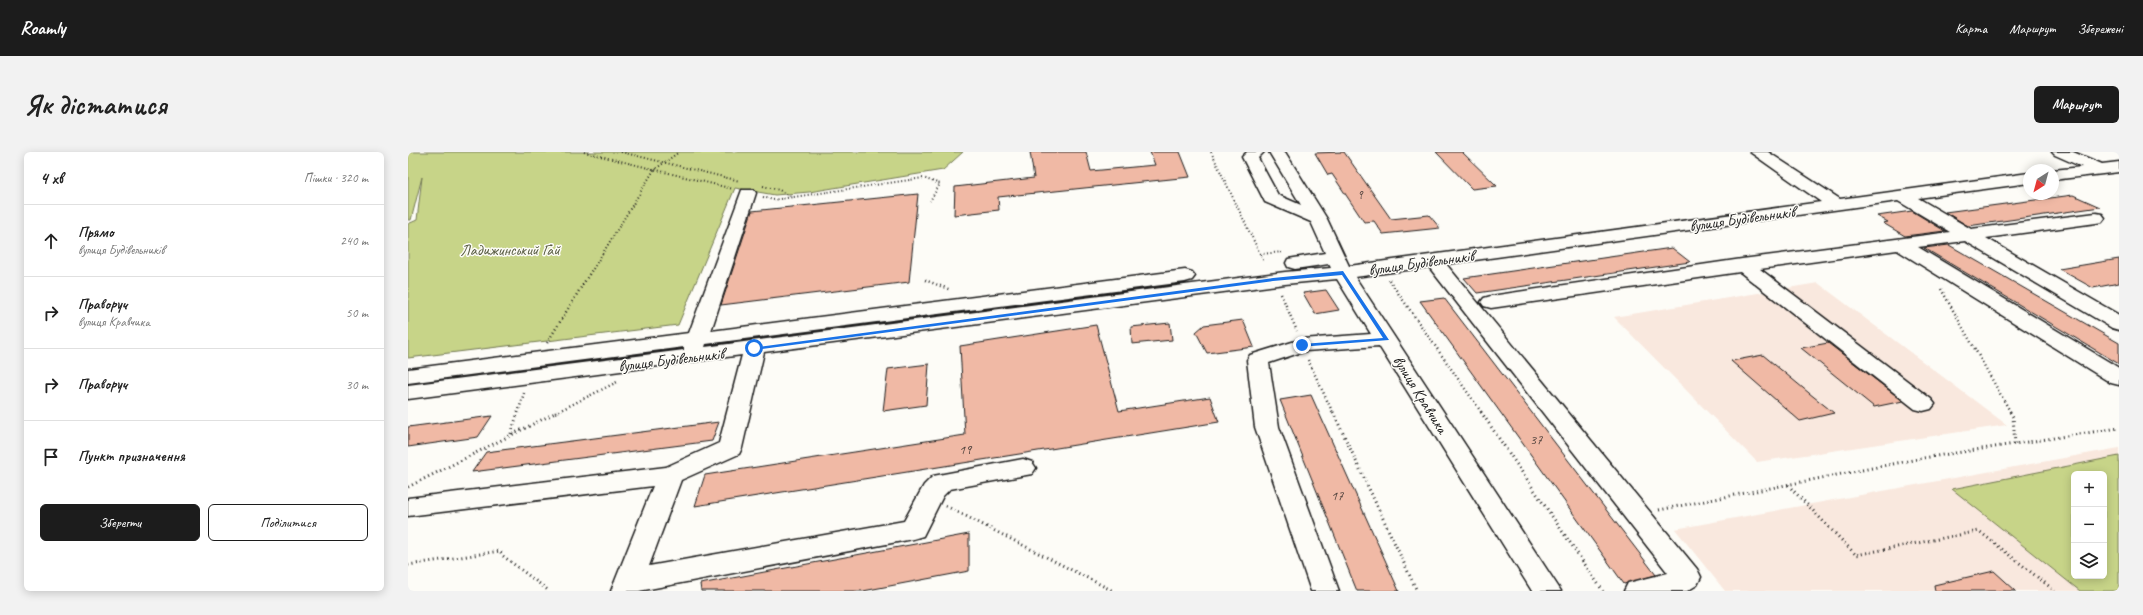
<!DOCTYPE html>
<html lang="uk">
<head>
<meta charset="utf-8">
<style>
  :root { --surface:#fff; --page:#f2f2f2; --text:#222; --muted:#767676; --line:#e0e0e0; --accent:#1c1c1c }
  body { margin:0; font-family:Caveat,sans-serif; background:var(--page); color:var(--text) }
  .controls { position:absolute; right:12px; bottom:12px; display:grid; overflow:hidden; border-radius:6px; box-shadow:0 2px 10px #0003 }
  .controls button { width:36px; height:36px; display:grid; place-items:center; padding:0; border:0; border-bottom:1px solid var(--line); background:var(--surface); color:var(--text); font:20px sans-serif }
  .compass { position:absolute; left:1615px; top:12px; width:36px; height:36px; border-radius:50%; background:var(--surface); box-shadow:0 2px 10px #0003; rotate:216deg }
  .stop { position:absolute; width:12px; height:12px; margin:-9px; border:3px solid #1a73e8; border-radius:50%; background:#fff }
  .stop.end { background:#1a73e8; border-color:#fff; box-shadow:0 1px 4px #0008 }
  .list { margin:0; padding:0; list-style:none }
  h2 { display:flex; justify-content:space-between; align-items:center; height:52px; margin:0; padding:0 16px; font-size:17px }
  h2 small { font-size:13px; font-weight:400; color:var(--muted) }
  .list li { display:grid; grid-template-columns:26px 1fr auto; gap:12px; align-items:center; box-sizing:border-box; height:72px; padding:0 16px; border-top:1px solid var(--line) }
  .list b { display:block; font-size:15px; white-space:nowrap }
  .list p { margin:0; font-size:13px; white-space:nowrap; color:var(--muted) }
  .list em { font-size:13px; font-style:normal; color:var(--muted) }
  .actions { display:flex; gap:8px; padding:12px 16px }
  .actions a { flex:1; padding:9px 0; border:1px solid var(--accent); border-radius:6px; text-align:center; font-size:14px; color:var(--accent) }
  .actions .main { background:var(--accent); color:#fff }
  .icon { flex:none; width:22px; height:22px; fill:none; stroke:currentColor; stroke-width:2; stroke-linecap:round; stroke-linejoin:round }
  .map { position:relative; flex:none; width:1711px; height:439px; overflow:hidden; border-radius:6px }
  header { display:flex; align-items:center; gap:24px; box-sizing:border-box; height:56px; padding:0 20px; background:var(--accent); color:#fff }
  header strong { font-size:19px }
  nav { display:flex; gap:22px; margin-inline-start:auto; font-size:14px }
  .intro { display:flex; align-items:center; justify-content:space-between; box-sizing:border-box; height:96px; padding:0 24px }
  h1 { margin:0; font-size:28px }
  .button { padding:10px 18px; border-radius:6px; background:var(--accent); color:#fff; font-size:14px; font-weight:700 }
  main { display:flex; gap:24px; padding:0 24px }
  aside { flex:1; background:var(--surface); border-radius:6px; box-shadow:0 2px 10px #0003 }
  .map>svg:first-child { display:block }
  .built { fill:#f9e8de; fill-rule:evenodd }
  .green { fill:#c7d488; stroke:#727852; fill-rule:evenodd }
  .building { fill:#f0b9a5; stroke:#1c1c1c }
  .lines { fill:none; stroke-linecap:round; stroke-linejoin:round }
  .minor-casing { stroke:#1c1c1c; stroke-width:3 }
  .path-far2 { stroke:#1c1c1c; stroke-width:2; stroke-dasharray:1 2.5; stroke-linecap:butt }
  .path-far1 { stroke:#1c1c1c; stroke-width:2.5; stroke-dasharray:1 3; stroke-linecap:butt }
  .path { stroke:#1c1c1c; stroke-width:3; stroke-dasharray:1 3.5; stroke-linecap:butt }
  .minor { fill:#fdfcf7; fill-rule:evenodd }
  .route { fill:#1a73e8 }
  .labels { text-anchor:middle; stroke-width:3; stroke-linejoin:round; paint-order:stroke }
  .far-number-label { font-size:12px; fill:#51433e }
  .number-label { font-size:14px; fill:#51433e }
  .street-label { font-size:16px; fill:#1c1c1c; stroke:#fdfcf7 }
  .park-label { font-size:16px; fill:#585c42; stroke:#fdfcf7 }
</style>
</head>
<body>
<header>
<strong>Roamly</strong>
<nav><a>Карта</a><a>Маршрут</a><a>Збережені</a></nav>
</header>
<div class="intro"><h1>Як дістатися</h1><a class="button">Маршрут</a></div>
<main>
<aside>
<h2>4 хв<small>Пішки · 320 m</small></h2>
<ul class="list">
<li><svg class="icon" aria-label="ahead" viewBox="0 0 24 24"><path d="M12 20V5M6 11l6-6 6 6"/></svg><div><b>Прямо</b><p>вулиця Будівельників</p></div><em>240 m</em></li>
<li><svg class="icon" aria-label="right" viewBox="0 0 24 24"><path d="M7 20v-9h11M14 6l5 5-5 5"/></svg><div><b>Праворуч</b><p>вулиця Кравчика</p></div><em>50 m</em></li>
<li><svg class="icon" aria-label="right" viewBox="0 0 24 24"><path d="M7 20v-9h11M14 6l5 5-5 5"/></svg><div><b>Праворуч</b></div><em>30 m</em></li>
<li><svg class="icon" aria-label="arrive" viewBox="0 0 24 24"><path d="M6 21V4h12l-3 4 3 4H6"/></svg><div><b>Пункт призначення</b></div></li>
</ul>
<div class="actions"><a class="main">Зберегти</a><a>Поділитися</a></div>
</aside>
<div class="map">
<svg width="1711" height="439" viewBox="0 0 1711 439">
  <rect width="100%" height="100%" fill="#fdfcf7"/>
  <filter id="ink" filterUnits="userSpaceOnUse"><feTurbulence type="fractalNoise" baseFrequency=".025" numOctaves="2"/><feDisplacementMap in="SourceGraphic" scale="8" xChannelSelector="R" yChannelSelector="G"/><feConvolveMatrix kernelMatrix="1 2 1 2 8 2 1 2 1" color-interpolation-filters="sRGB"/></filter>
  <g filter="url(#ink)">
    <!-- built -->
    <path class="built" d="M1410,131L1599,273L1349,310L1206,165Z
      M1711,296V439H1317L1267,377ZM1666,322H1696V424H1666Z"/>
    <!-- green -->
    <path class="green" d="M0,0H555L535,18L401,40L367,43L327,36L270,173L0,206V72L9,68L14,25L3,68H0Z
      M1711,304V439H1672L1544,337ZM1666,322H1696V424H1666Z"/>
    <!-- building -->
    <path class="building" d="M622,0H678L683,19L747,13L742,0H772L782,25L590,45L591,58L546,63L547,35L626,26Z
      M936,0L983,67L1021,63L1032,76L975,82L966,69L956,70L924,22L920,23L907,1Z
      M1028,0H1054L1089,34L1064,37Z
      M510,42L501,130L313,153L344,59Z
      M1665,43L1692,55L1560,74L1537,60Z
      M1504,59L1537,79L1497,84L1475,71L1480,70L1469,64Z
      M1541,93L1711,191V212L1516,96Z
      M1264,96L1282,110L1069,141L1056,126Z
      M1711,107V131L1685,136L1651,117Z
      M918,138L931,158L907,162L895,141Z
      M1036,146L1248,423L1216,432L1012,149Z
      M835,168L846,195L799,201L788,180L796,173Z
      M762,171L764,188L724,192L723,175Z
      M688,173L711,259L802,245L811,270L287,354L297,323L557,283L552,194Z
      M1420,191L1495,249L1466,255L1393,196Z
      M1355,203L1401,241L1426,261L1392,269L1323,209Z
      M521,212L518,253L475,259L480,217Z
      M903,243L991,439H949L872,248Z
      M84,264L70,285L0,295V275Z
      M311,270L304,289L64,320L78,300Z
      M561,382V419L455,439H293L292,432Z
      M1586,419L1608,439H1527L1526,433Z"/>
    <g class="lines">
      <defs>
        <path id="minor" d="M839,0H856L850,6L870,43L893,53L861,0H877L919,67L941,114L1413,50L1342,0H1360L1432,47L1621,21V31L1510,46L1563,77L1688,61L1694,62L1697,66L1694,70L1688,71L1578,86L1711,163V178L1704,176L1557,89L1510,95L1711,216V233L1703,231L1489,98L1352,117L1523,247L1527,252L1523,257L1515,259L1507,257L1332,120L1083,156L1076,154L1073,150L1076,146L1083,144L1334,107L1542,80L1490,49L1038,112L1289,417L1293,425L1289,433L1279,439H1216L1220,431L1260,421L1021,115L947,125L1153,439H1124L971,194L897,199L861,211L871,275L931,439H903L847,275L839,208L842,203L894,187L963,182L929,127L877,132L356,200L334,296L331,302L273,328L241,414L496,369L516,333L525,324L615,307L624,310L628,316L624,322L542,337L535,344L515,384L505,387L231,439H203L245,334L0,364V346L258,315L311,291L334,203L0,247V233L276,198V195L0,231V217L281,181L334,38H346L348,41L303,179L777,118L784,120L787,124L784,128L777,130L298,192L297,195L877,120L923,116L921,112L887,117L880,115L878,111L880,107L917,101L903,70L857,50L834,5Z
          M1644,0H1665L1694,12L1711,10V20L1645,28V18L1674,15L1647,3Z"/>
      </defs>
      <!-- minor casing -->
      <use href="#minor" class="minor-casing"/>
      <!-- path-far2 -->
      <path class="path-far2" d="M176,0L325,37
        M213,0L332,29
        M803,0L855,108
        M1626,16L1637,15
        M355,34L371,38L384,45
        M355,45L365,48L515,26L532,32L522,49
        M852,102L876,100
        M185,117L246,18L271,0"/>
      <!-- path-far1 -->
      <path class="path-far1" d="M517,128L543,138
        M981,128L1074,261
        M1533,137L1603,261
        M873,142L889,179
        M139,191L185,116
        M900,208L925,261
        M110,261L116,241
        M147,261L209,230"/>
      <!-- path -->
      <path class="path" d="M925,260L1009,439
        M1073,260L1195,439
        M1602,260L1605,265L1607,292
        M103,282L110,260
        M1380,333L1448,403L1571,379L1647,439
        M0,335L149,260
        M538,354L705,439
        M1251,358L1515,306L1711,276
        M0,413L92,399L95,404L141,439"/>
      <!-- minor -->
      <use href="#minor" class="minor"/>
    </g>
  </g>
  <!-- route -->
  <path class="route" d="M935,119L981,188L891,195L890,193L894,192L975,186L934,123L865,129L346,198L343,196L865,126Z"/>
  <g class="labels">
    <!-- far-number labels -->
    <g class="far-number-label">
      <text x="952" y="47">9</text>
    </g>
    <!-- number labels -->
    <g class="number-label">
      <text x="1128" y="292">37</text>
      <text x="557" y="302">19</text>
      <text x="929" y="348">17</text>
    </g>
    <!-- street labels -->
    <g class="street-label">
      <text transform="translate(1334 66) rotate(-8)" y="6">вулиця Будівельників</text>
      <text transform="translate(1013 110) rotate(-8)" y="6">вулиця Будівельників</text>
      <text transform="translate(263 207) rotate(-7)" y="6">вулиця Будівельників</text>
      <text transform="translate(1013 242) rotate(58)" y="6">вулиця Кравчика</text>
    </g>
    <!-- park labels -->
    <g class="park-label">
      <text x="102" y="103">Ладижинський Гай</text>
    </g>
  </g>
</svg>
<div class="controls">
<button>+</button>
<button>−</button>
<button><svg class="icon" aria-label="layers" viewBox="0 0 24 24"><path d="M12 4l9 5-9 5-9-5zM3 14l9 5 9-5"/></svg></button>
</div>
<svg class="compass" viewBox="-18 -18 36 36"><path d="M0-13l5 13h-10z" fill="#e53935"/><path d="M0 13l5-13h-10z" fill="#767676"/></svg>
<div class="stop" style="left:346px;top:196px"></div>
<div class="stop end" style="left:894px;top:193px"></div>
</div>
</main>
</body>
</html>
